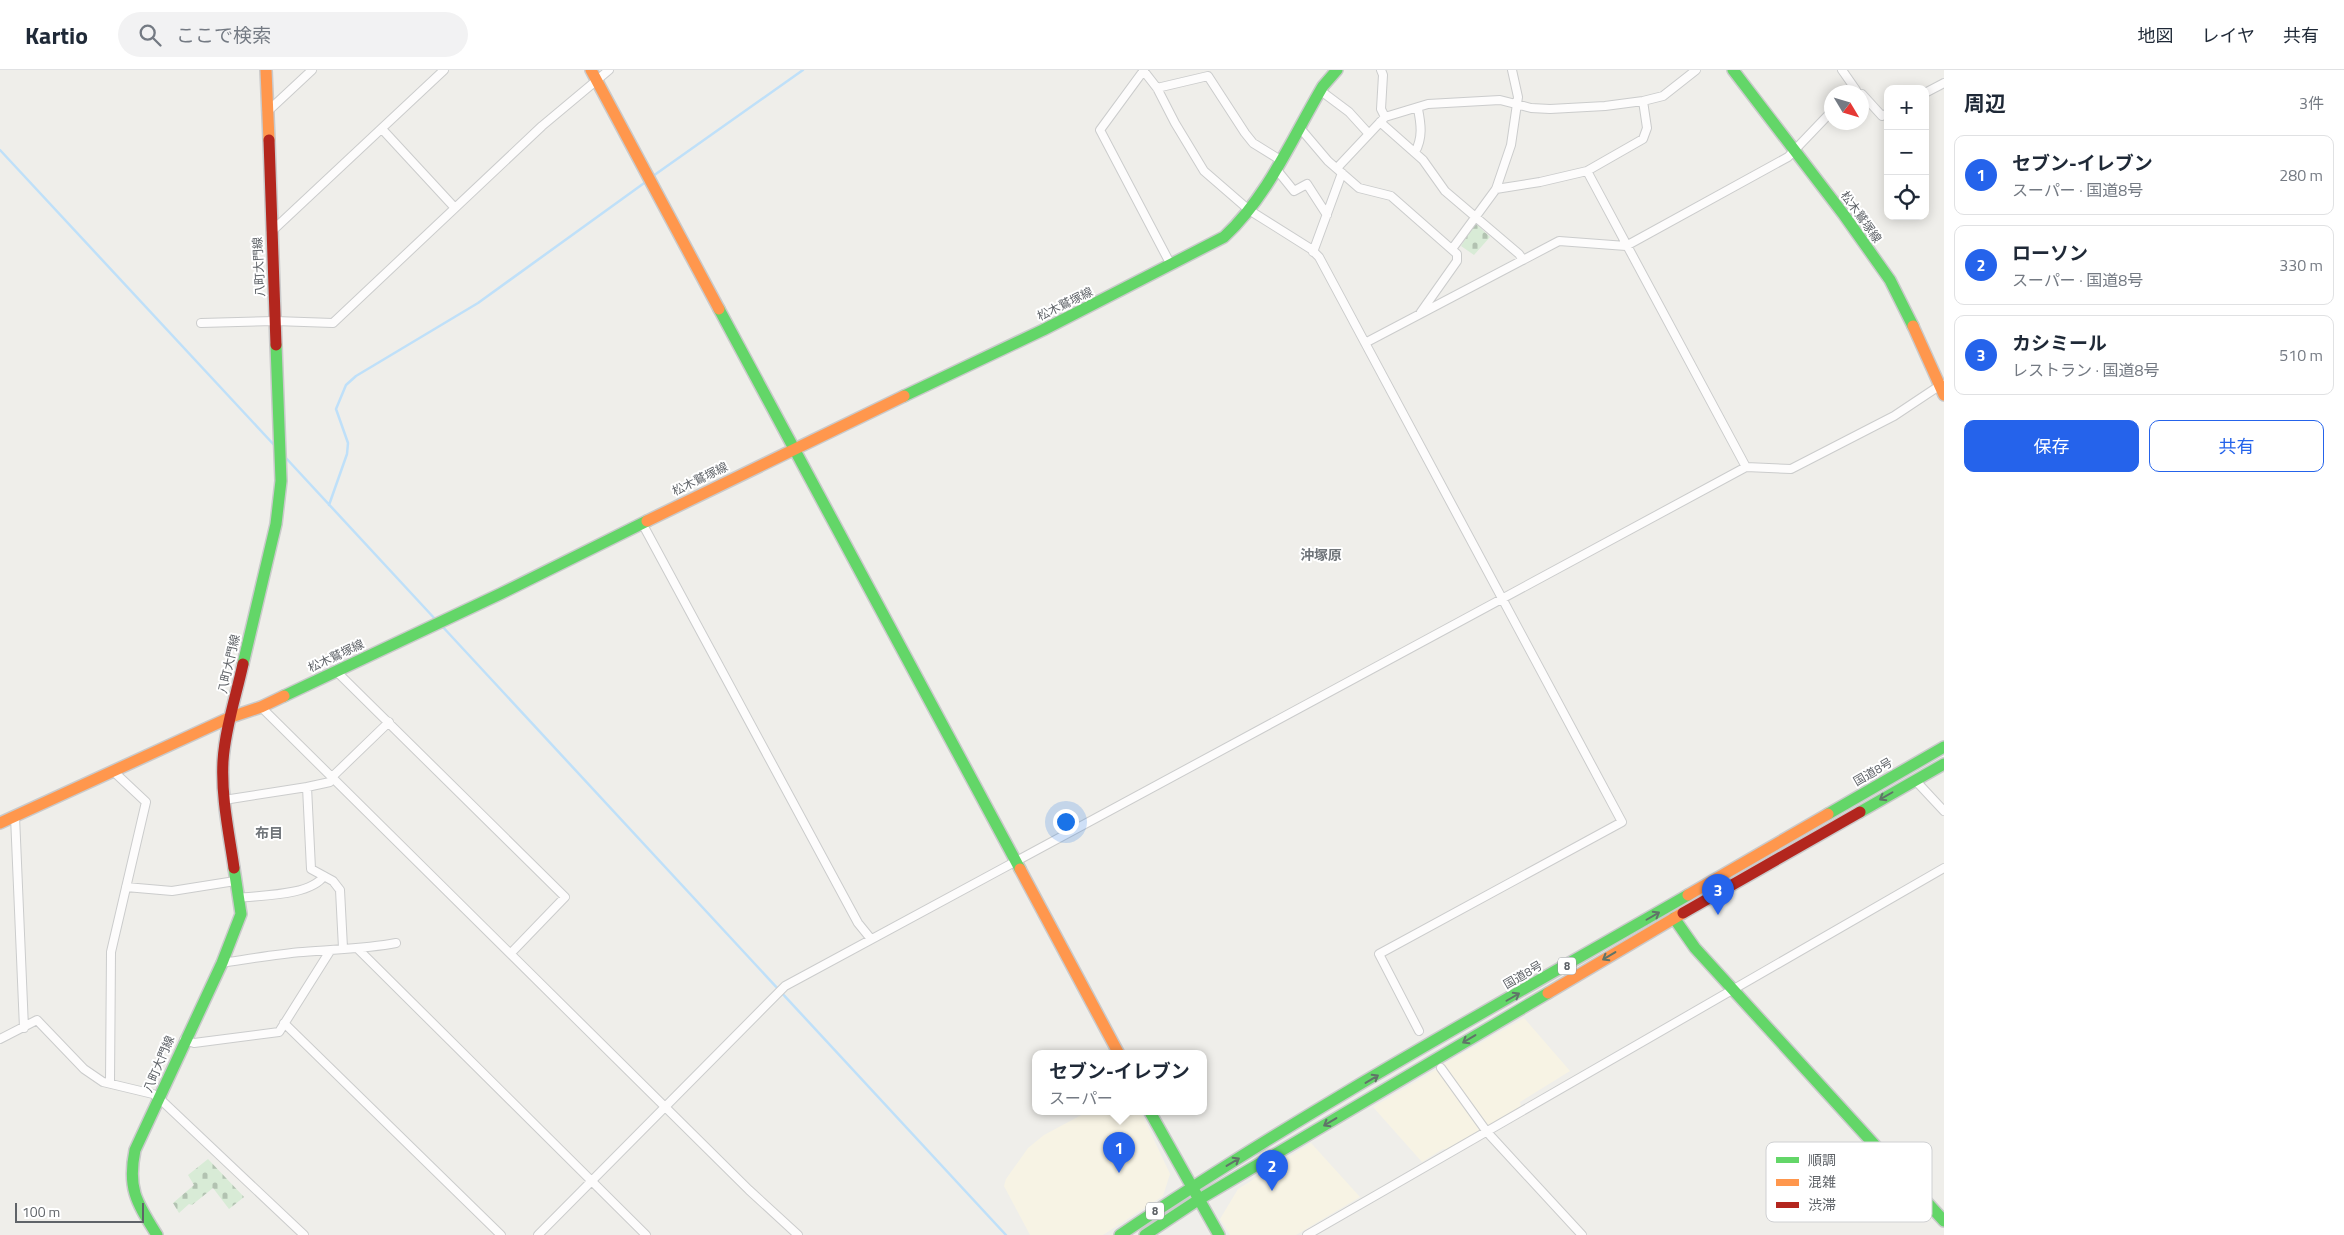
<!DOCTYPE html>
<html lang="ja">
<head>
<meta charset="utf-8">
<style>
  :root { --surface:#fff; --page:#f2f2f3; --text:#1f2937; --muted:#747a83; --line:#e0e1e3; --accent:#2563eb }
  body { margin:0; font-family:"Titillium Web","Noto Sans JP",sans-serif; background:var(--page); color:var(--text) }
  .controls { position:absolute; right:15px; top:15px; display:grid; overflow:hidden; border-radius:10px; box-shadow:0 2px 12px #0003 }
  .controls button { width:45px; height:45px; display:grid; place-items:center; padding:0; border:0; border-bottom:1px solid var(--line); background:var(--surface); color:var(--text); font:25px sans-serif }
  .compass { position:absolute; left:1824px; top:15px; width:45px; height:45px; border-radius:50%; background:var(--surface); box-shadow:0 2px 12px #0003; rotate:128deg }
  .scale { position:absolute; left:15px; bottom:12px; width:129px; box-sizing:border-box; padding-left:5px; border:2px solid #5f6368; border-top:0; font-size:14px; line-height:18px; white-space:nowrap; color:#5f6368; -webkit-text-stroke:4px #fff; paint-order:stroke }
  .you { position:absolute; left:1065px; top:751px; width:18px; height:18px; margin:-12px; border:4px solid #fff; border-radius:50%; background:#1a73e8; box-shadow:0 0 0 8px #1a73e833 }
  .badge { display:grid; place-items:center; width:32px; height:32px; border-radius:50%; background:var(--accent); color:#fff; font-size:16px; font-weight:700 }
  .pin { position:absolute; translate:-50% -41px; filter:drop-shadow(0 1px 2px #0008) }
  .pin::after { content:''; position:absolute; top:26px; width:18px; height:15px; background:inherit; clip-path:polygon(0 0,100% 0,50% 100%) }
  .popup { position:absolute; left:1032px; top:980px; width:175px; height:65px; box-sizing:border-box; display:grid; place-content:center; border-radius:10px; background:var(--surface); filter:drop-shadow(0 1px 4px #0005); font-size:16px; white-space:nowrap; color:var(--muted) }
  .popup b { font-size:19px; color:var(--text) }
  .popup::after { content:''; position:absolute; left:50%; top:100%; margin-left:-10px; border:10px solid transparent; border-top-color:var(--surface) }
  .list { margin:0; padding:0; list-style:none }
  h2 { display:flex; justify-content:space-between; align-items:center; height:65px; margin:0; padding:0 20px; font-size:21px }
  h2 small { font-size:16px; font-weight:400; color:var(--muted) }
  .list li { display:grid; grid-template-columns:32px 1fr auto; gap:15px; align-items:center; box-sizing:border-box; height:80px; margin:0 10px 10px; padding:0 10px; border:1px solid var(--line); border-radius:10px }
  .list b { display:block; font-size:19px; white-space:nowrap }
  .list p { margin:0; font-size:16px; white-space:nowrap; color:var(--muted) }
  .list em { font-size:16px; font-style:normal; color:var(--muted) }
  .actions { display:flex; gap:10px; padding:15px 20px }
  .actions a { flex:1; padding:11px 0; border:1px solid var(--accent); border-radius:10px; text-align:center; font-size:18px; color:var(--accent) }
  .actions .main { background:var(--accent); color:#fff }
  .icon { flex:none; width:28px; height:28px; fill:none; stroke:currentColor; stroke-width:2; stroke-linecap:round; stroke-linejoin:round }
  .map { position:relative; flex:none; width:1944px; height:1165px; overflow:hidden }
  header { display:flex; align-items:center; gap:30px; box-sizing:border-box; height:70px; padding:0 25px; background:var(--surface); border-bottom:1px solid var(--line) }
  header strong { font-size:24px }
  nav { display:flex; gap:28px; margin-inline-start:auto; font-size:18px }
  .search { width:350px; height:45px; background:var(--page); display:flex; align-items:center; gap:12px; box-sizing:border-box; padding:0 18px; border-radius:28px; color:var(--muted); font-size:19px }
  main { display:flex }
  aside { flex:1; background:var(--surface) }
  .map>svg:first-child { display:block }
  .commercial { fill:#f7f3e4 }
  .cemetery { fill:url(#cemetery-stones) }
  .lines { fill:none; stroke-linecap:round; stroke-linejoin:round }
  .stream { stroke:#bfe0f9; stroke-width:2.5 }
  .street-casing { stroke:#cbcccc; stroke-width:10 }
  .fast-casing { stroke:#cacacb; stroke-width:14 }
  .slow-casing { stroke:#cacacb; stroke-width:14 }
  .jam-casing { stroke:#cacacb; stroke-width:14 }
  .street { stroke:#fdfcfc; stroke-width:8 }
  .fast { stroke:#63d668; stroke-width:11 }
  .slow { stroke:#ff974d; stroke-width:11 }
  .jam { stroke:#b3261e; stroke-width:11 }
  .oneway { stroke:#607468 }
  .labels { text-anchor:middle; stroke-width:4; stroke-linejoin:round; paint-order:stroke }
  .shield { fill:#fff; stroke:#8f9295; stroke-width:1 }
  .shield-label { font-size:11px; font-weight:bold; fill:#5f6368 }
  .street-label { font-size:12px; fill:#5f6368; stroke:#fff }
  .neighbourhood-label { font-size:14px; font-weight:bold; fill:#70757a; stroke:#fff }
  .key { fill:#fff; stroke:#cfd0d2; stroke-width:1 }
  .key-label { font-size:14px; fill:#5f6368 }
</style>
</head>
<body>
<header>
<strong>Kartio</strong>
<div class="search"><svg class="icon" aria-label="search" viewBox="0 0 24 24"><circle cx="10" cy="10" r="6"/><path d="M15 15l6 6"/></svg>ここで検索</div>
<nav><a>地図</a><a>レイヤ</a><a>共有</a></nav>
</header>
<main>
<div class="map">
<svg width="1944" height="1165" viewBox="0 0 1944 1165">
  <defs>
    <pattern id="cemetery-stones" width="16" height="16" patternUnits="userSpaceOnUse" patternTransform="scale(1.25)"><rect width="16" height="16" fill="#d8ebd6"/><path d="M2 7V4a2 2 0 0 1 4 0v3zM10 15v-3a2 2 0 0 1 4 0v3z" fill="#b2c2b1"/></pattern>
  </defs>
  <rect width="100%" height="100%" fill="#efeeea"/>
  <!-- commercial -->
  <path class="commercial" d="M1524,948L1570,1001L1520,1032L1521,1037L1488,1057L1442,995Z
    M1437,999L1481,1060V1062L1450,1080L1443,1079L1422,1092L1373,1037Z
    M1087,1042H1141L1170,1104L1163,1126L1103,1165H1030L1004,1116L1006,1109L1028,1078L1044,1065Z
    M1311,1073L1360,1127L1296,1165H1230L1220,1149L1238,1119Z"/>
  <!-- cemetery -->
  <path class="cemetery" d="M1475,153L1490,167L1474,185L1461,176Z
    M208,1089L244,1127L229,1139L213,1118L192,1135L189,1134L179,1143L173,1133L194,1115L188,1105Z"/>
  <g class="lines">
    <!-- stream -->
    <path class="stream" d="M0,80L276,377
      M653,106L803,0
      M285,387L436,550
      M329,435L347,384L348,373L336,339L346,315L356,306L478,233L647,111
      M441,555L1006,1165"/>
    <defs>
      <path id="street" d="M1143,0L1157,18L1175,53L1204,101L1249,140L1311,179L1319,187L1622,752L1379,884L1419,961
        M1144,0L1100,60L1171,195
        M1381,0L1383,5L1381,39L1385,47
        M1842,0L1856,20L1853,22
        M1157,18L1208,6L1245,63L1253,73L1282,91
        M1321,21L1349,42L1369,64
        M1925,23L1944,13
        M1862,24L1882,46L1888,43
        M267,42L312,0
        M1380,52L1423,90L1445,121L1519,184L1523,190
        M1300,58L1328,91L1359,118L1391,126L1457,184V191L1421,242
        M382,59L455,138
        M1415,82C1423,68 1421,54 1418,39
        M1337,98L1385,47L1428,34L1500,30L1531,38L1550,39L1605,36L1643,31L1663,26L1696,0
        M1277,100L1294,121L1307,114L1327,145
        M1587,101L1746,397
        M1496,119L1540,112L1587,101L1643,69L1647,58L1643,31
        M271,162L444,0
        M1452,179L1496,119L1511,75L1518,27L1512,0
        M1313,182L1342,103
        M201,253L275,251L333,253L542,56L609,0
        M1365,273L1559,171L1626,176L1788,87L1832,41
        M642,453L858,853L871,869
        M336,601L565,827L511,883
        M261,637L749,1120L798,1165
        M332,707L389,652
        M1915,710L1944,741
        M307,717L330,712L333,709
        M224,730L307,717L311,799L333,811L340,820L343,878
        M15,746L24,958
        M126,817L172,821L235,811
        M238,828C261,825 310,826 324,806
        M359,880L646,1165
        M222,893C249,889 276,884 303,882C335,879 365,879 396,873
        M284,953L501,1165
        M0,969L37,950L84,999L103,1012L153,1024L160,1029L304,1165
        M184,970L194,973L279,962L330,881
        M1441,998L1487,1062L1582,1165
        M110,1013L111,882L146,732L113,701
        M538,1165L785,916L1746,397L1791,399L1894,346L1942,314
        M1307,1165L1944,798"/>
      <path id="fast" d="M1733,0L1844,145L1890,210L1913,256
        M719,239L1020,799
        M904,326L1043,260L1224,167C1269,125 1292,68 1323,16L1337,0
        M243,594L276,454L281,411L276,275
        M284,626L500,524L647,451
        M1860,742L1944,694
        M1828,744L1944,677
        M1674,848L1695,878L1944,1151
        M1150,1042L1219,1165
        M157,1165C137,1133 127,1119 135,1080L222,893L241,844L234,798
        M1120,1165C1302,1042 1497,935 1688,825
        M1145,1165L1198,1130L1548,923"/>
      <path id="slow" d="M266,0L269,70
        M591,0L719,239
        M1913,256L1944,325
        M647,451L904,326
        M0,753L231,647L261,637L284,626
        M1020,799L1119,984
        M1688,825L1828,744
        M1548,923L1683,843"/>
      <path id="jam" d="M269,70L276,275
        M234,798C229,763 221,727 223,691C225,659 236,626 243,594
        M1683,843L1860,742"/>
    </defs>
    <!-- street casing -->
    <use href="#street" class="street-casing"/>
    <!-- fast casing -->
    <use href="#fast" class="fast-casing"/>
    <!-- slow casing -->
    <use href="#slow" class="slow-casing"/>
    <!-- jam casing -->
    <use href="#jam" class="jam-casing"/>
    <!-- street -->
    <use href="#street" class="street"/>
    <!-- fast -->
    <use href="#fast" class="fast"/>
    <!-- slow -->
    <use href="#slow" class="slow"/>
    <!-- jam -->
    <use href="#jam" class="jam"/>
  </g>
  <!-- one-way arrows -->
  <defs><path id="oneway-shaft" d="M-6 0H5M1.5-3L5.5 0L1.5 3" fill="none" stroke-width="1.6" stroke-linecap="round" stroke-linejoin="round" transform="scale(1.25)"/></defs>
  <g class="oneway">
    <use href="#oneway-shaft" transform="translate(1886 726) rotate(150)"/>
    <use href="#oneway-shaft" transform="translate(1653 846) rotate(-30)"/>
    <use href="#oneway-shaft" transform="translate(1609 886) rotate(149)"/>
    <use href="#oneway-shaft" transform="translate(1513 927) rotate(-30)"/>
    <use href="#oneway-shaft" transform="translate(1469 969) rotate(149)"/>
    <use href="#oneway-shaft" transform="translate(1372 1009) rotate(-31)"/>
    <use href="#oneway-shaft" transform="translate(1330 1052) rotate(149)"/>
    <use href="#oneway-shaft" transform="translate(1233 1092) rotate(-31)"/>
  </g>
  <g class="labels">
    <!-- shield labels -->
    <g class="shield">
      <rect x="1558" y="887.5" width="18" height="17" rx="4"/>
      <rect x="1146" y="1132.5" width="18" height="17" rx="4"/>
    </g>
    <g class="shield-label">
      <text x="1567" y="900">8</text>
      <text x="1155" y="1145">8</text>
    </g>
    <!-- street labels -->
    <g class="street-label">
      <text transform="translate(1861 147) rotate(54)" y="4">松木鷲塚線</text>
      <text transform="translate(259 197) rotate(-93)" y="4">八町大門線</text>
      <text transform="translate(1065 234) rotate(-26)" y="4">松木鷲塚線</text>
      <text transform="translate(700 409) rotate(-26)" y="4">松木鷲塚線</text>
      <text transform="translate(336 586) rotate(-25)" y="4">松木鷲塚線</text>
      <text transform="translate(229 594) rotate(-77)" y="4">八町大門線</text>
      <text transform="translate(1873 702) rotate(-30)" y="4">国道8号</text>
      <text transform="translate(1523 905) rotate(-30)" y="4">国道8号</text>
      <text transform="translate(159 994) rotate(-67)" y="4">八町大門線</text>
    </g>
    <!-- neighbourhood labels -->
    <g class="neighbourhood-label">
      <text x="1321" y="490">沖塚原</text>
      <text x="269" y="768">布目</text>
    </g>
  </g>
  <!-- legend -->
  <rect x="1766" y="1072" width="166" height="80" rx="8" class="key"/>
  <rect x="1776" y="1087" width="23" height="6" fill="#63d668"/>
  <rect x="1776" y="1109" width="23" height="7" fill="#ff974d"/>
  <rect x="1776" y="1132" width="23" height="6" fill="#b3261e"/>
  <g class="key-label">
    <text x="1808" y="1095">順調</text>
    <text x="1808" y="1117">混雑</text>
    <text x="1808" y="1140">渋滞</text>
  </g>
</svg>
<div class="controls">
<button>+</button>
<button>−</button>
<button><svg class="icon" aria-label="locate" viewBox="0 0 24 24"><circle cx="12" cy="12" r="6"/><path d="M12 2v4M12 18v4M2 12h4M18 12h4"/></svg></button>
</div>
<svg class="compass" viewBox="-18 -18 36 36"><path d="M0-13l5 13h-10z" fill="#e53935"/><path d="M0 13l5-13h-10z" fill="#747a83"/></svg>
<div class="scale">100 m</div>
<div class="you"></div>
<div class="pin badge" style="left:1119px;top:1103px">1</div>
<div class="popup"><b>セブン-イレブン</b>スーパー</div>
<div class="pin badge" style="left:1272px;top:1121px">2</div>
<div class="pin badge" style="left:1718px;top:845px">3</div>
</div>
<aside>
<h2>周辺<small>3件</small></h2>
<ul class="list">
<li><span class="badge">1</span><div><b>セブン-イレブン</b><p>スーパー · 国道8号</p></div><em>280 m</em></li>
<li><span class="badge">2</span><div><b>ローソン</b><p>スーパー · 国道8号</p></div><em>330 m</em></li>
<li><span class="badge">3</span><div><b>カシミール</b><p>レストラン · 国道8号</p></div><em>510 m</em></li>
</ul>
<div class="actions"><a class="main">保存</a><a>共有</a></div>
</aside>
</main>
</body>
</html>
